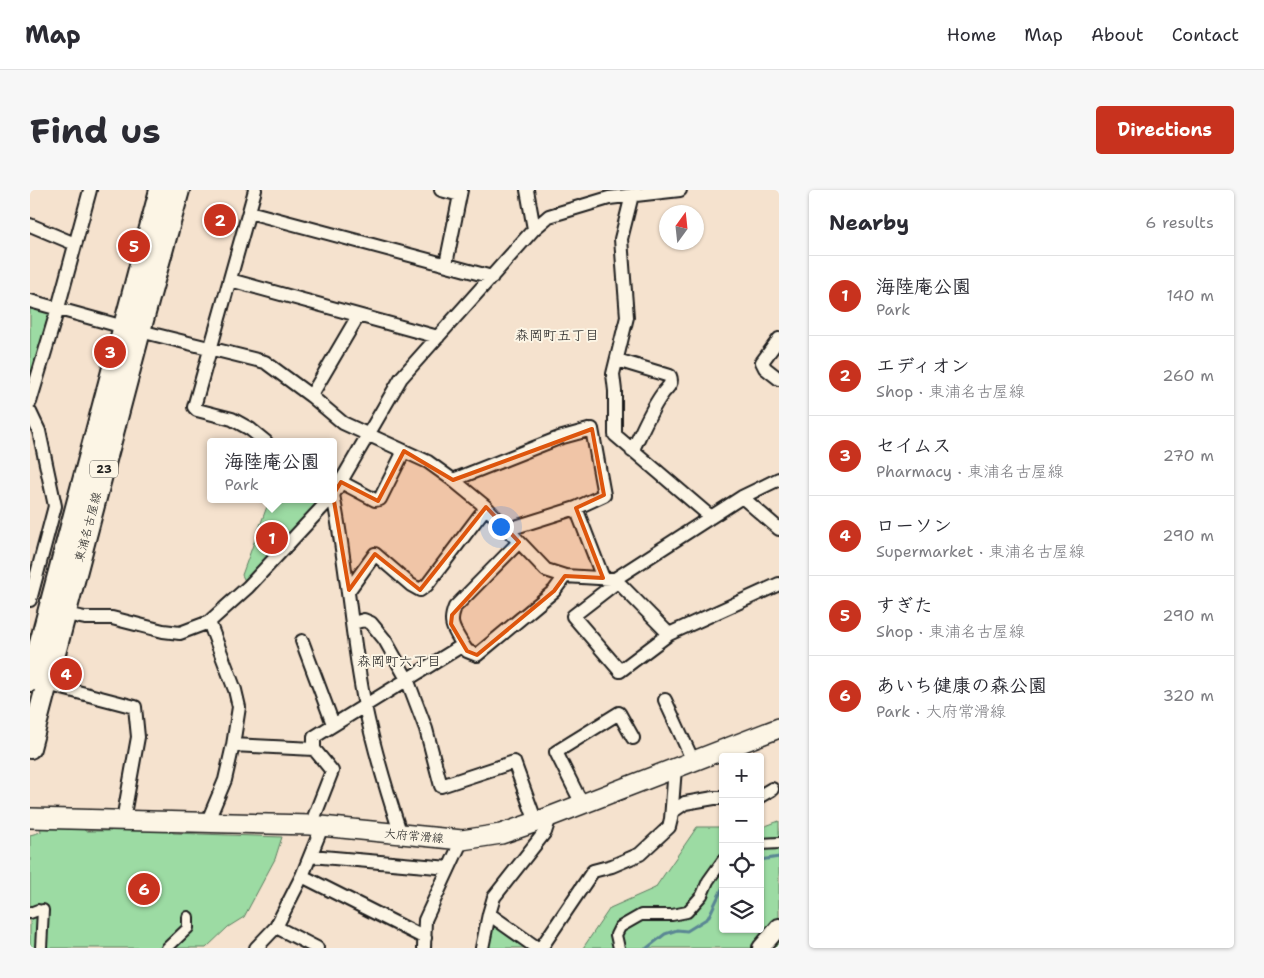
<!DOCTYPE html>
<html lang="en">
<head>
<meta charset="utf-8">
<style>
  :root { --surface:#fff; --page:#f7f7f7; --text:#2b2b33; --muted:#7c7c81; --line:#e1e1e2; --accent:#c8321e }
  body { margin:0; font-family:"Shantell Sans","Klee One",sans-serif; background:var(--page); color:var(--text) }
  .controls { position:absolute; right:15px; bottom:15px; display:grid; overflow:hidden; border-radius:5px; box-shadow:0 1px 4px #0004 }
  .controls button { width:45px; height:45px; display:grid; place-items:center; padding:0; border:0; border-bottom:1px solid var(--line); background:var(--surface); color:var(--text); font:25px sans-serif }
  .compass { position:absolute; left:629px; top:15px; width:45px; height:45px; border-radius:50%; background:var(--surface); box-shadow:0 1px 4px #0004; rotate:15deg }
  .you { position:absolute; left:470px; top:336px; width:18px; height:18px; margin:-12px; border:4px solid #fff; border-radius:50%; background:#1a73e8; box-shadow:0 0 0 8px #1a73e833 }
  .badge { display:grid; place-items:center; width:32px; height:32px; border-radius:50%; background:var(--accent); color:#fff; font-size:16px; font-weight:700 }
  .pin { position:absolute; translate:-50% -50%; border:2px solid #fff; box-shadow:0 1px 5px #0006 }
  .popup { position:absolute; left:177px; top:248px; width:130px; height:65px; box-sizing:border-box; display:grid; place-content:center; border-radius:5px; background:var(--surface); filter:drop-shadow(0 1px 4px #0005); font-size:16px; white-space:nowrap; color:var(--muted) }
  .popup b { font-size:19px; color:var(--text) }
  .popup::after { content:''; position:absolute; left:50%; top:100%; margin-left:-10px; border:10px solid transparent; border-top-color:var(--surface) }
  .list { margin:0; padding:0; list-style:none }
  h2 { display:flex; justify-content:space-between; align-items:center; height:65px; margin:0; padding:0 20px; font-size:21px }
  h2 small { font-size:16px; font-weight:400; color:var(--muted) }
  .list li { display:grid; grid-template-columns:32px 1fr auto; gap:15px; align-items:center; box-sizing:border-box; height:80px; padding:0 20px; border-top:1px solid var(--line) }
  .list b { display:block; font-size:19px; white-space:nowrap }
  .list p { margin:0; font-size:16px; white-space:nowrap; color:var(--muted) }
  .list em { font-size:16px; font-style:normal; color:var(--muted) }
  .icon { flex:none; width:28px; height:28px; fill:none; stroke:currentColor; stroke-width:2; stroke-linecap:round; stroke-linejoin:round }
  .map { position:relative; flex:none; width:749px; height:758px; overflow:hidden; border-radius:5px }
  header { display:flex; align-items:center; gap:30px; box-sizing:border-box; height:70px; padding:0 25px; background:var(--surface); border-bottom:1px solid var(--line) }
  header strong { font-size:24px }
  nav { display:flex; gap:28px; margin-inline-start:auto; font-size:18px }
  .intro { display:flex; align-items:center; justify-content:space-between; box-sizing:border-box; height:120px; padding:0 30px }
  h1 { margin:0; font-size:35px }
  .button { padding:12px 22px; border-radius:5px; background:var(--accent); color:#fff; font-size:18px; font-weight:700 }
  main { display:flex; gap:30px; padding:0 30px }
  aside { flex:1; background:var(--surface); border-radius:5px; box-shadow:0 1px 4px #0004 }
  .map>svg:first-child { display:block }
  .green { fill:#9cdba3; stroke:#5c7c60 }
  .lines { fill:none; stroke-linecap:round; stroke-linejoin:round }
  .stream { stroke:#5a8794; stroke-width:3 }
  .pedestrian-casing { stroke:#1c1c1c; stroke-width:14 }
  .minor-casing { stroke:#1c1c1c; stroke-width:16 }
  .tertiary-casing { stroke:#1c1c1c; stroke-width:20 }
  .secondary-casing { stroke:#1c1c1c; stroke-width:22 }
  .primary-casing { stroke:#1c1c1c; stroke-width:24 }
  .pedestrian { stroke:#fcf5e5; stroke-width:10 }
  .minor { stroke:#fcf5e5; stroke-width:12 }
  .tertiary { stroke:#fcf5e5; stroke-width:16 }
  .secondary { stroke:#fcf5e5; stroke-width:19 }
  .primary { stroke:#fcf5e5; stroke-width:20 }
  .marked { fill:#de560d; fill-opacity:0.2; stroke:#de560d; stroke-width:4; stroke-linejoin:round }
  .labels { text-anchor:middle; stroke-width:4; stroke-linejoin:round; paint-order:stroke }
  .shield { fill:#fcf5e5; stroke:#5f5d58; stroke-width:1 }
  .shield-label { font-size:11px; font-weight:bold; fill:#1c1c1c }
  .street-label { font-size:12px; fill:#1c1c1c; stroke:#fcf5e5 }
  .neighbourhood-label { font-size:14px; fill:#1c1c1c; stroke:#fcf5e5 }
</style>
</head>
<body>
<header>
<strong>Map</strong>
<nav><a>Home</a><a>Map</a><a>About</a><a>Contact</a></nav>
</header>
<div class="intro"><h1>Find us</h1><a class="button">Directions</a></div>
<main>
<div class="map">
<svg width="749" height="758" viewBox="0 0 749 758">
  <rect width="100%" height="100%" fill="#f5e2ce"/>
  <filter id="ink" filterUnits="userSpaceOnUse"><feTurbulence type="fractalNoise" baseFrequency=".02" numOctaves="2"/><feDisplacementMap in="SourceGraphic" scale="10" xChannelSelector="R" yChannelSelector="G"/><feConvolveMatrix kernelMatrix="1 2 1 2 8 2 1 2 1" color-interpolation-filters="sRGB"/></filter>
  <g filter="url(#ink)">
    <!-- green -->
    <path class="green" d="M0,110L28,118L0,212Z
      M238,309H291L218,397L212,385L239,311Z
      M749,631V758H553L580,718L625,698L667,637H693V739H730V638Z
      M10,635H54L55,641H81L82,638H142L143,643L252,647L245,669L214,727L198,737L176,758H0V645L11,642Z
      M459,724L499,758H452Z"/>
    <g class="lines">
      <!-- stream -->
      <path class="stream" d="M730,670L749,667
        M617,758L635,744L647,740L657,741L678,728L693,697"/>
      <defs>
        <path id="pedestrian" d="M730,654L749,653
          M0,723L8,720
          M11,758L13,720
          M137,758L158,738V727
          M589,758L586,745L590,737L611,725H642L657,722L672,705L678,691L693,670"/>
        <path id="minor" d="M225,0L164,217L167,220L202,229L220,239L236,252
          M411,0L430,5
          M497,0L504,39
          M602,5L591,49L597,127L583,184L585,201V245L681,327
          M219,22L462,87
          M0,35L45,54
          M416,74L431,0
          M200,90L408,147
          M0,111L94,137L235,172L281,206L313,233L398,272L423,290L456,317L516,380L535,386L585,389L712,307L749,289
          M749,149L732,172L735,178L749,189
          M587,170L640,186C643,193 638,197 633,203C620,220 612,242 602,261
          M281,206L328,126
          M0,212L28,118L60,0
          M0,222L9,241L25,316L0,410
          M423,290L529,248L562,239L574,305L546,318L479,339
          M311,292L345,310L350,309L374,261
          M303,305L371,188L504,39L519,26L579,8L650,0
          M303,305C317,375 321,446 335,516C344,560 357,602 371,645
          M712,307L749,339
          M546,318L573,388
          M585,389L639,444L749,394
          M587,392L543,426L590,481L639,444
          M319,400L345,364L381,395L390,400L397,395L456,317
          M36,424L55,428H82L133,441L150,443L179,432L218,397L300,309
          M323,433L334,430L341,433L355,450L377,489L396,539L411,596L484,572L506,632
          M272,451L303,534
          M433,455C424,440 418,434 425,417L489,352
          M17,494L105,517L108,547L93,630
          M635,510L663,571
          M203,555L284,559L302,581L281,635
          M284,559V547L433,455L437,461L447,465L524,401L535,386
          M730,606L742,599
          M552,614L526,562L589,523L603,548
          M642,622L655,613L684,608H693
          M177,633L195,590L203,555L209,517L205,500L179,432
          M281,666L419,678
          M272,686L395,748
          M459,724L507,758
          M246,737L287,758
          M226,758L246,737L272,686L292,637
          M394,758L395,730L432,650
          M452,758L459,724L464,707L515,642L520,627
          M511,758L563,681L582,676L610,664L639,637L641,629L645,578"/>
        <path id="tertiary" d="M731,758L749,737"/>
        <path id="secondary" d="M0,628L281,635L432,650L471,644L506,632L749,538"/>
        <path id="primary" d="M0,491L130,0
          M0,558L110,141L149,0"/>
      </defs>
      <!-- pedestrian casing -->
      <use href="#pedestrian" class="pedestrian-casing"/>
      <!-- minor casing -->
      <use href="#minor" class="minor-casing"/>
      <!-- tertiary casing -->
      <use href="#tertiary" class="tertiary-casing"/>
      <!-- secondary casing -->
      <use href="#secondary" class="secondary-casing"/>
      <!-- primary casing -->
      <use href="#primary" class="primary-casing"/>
      <!-- pedestrian -->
      <use href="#pedestrian" class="pedestrian"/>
      <!-- minor -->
      <use href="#minor" class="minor"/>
      <!-- tertiary -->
      <use href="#tertiary" class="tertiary"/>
      <!-- secondary -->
      <use href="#secondary" class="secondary"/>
      <!-- primary -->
      <use href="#primary" class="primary"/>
    </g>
  </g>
  <!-- marked area -->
  <path class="marked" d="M562,239L574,305L546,318L573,388L535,386L524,401L447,465L437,461L421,434L422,425L489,352L456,317L390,400L345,364L319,400L303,305L311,292L348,311L374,261L423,290Z"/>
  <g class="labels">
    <!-- shield labels -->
    <rect class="shield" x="60" y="270.5" width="28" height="17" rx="4"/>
    <g class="shield-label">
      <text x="74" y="283">23</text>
    </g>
    <!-- street labels -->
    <g class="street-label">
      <text transform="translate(58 337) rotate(-75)" y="4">東浦名古屋線</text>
      <text transform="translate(384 646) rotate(5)" y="4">大府常滑線</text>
    </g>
    <!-- neighbourhood labels -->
    <g class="neighbourhood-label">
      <text x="527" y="150">森岡町五丁目</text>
      <text x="369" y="476">森岡町六丁目</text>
    </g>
  </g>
</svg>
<div class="controls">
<button>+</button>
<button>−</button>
<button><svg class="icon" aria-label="locate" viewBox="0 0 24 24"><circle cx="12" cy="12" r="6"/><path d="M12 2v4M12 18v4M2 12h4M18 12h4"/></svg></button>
<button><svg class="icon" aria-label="layers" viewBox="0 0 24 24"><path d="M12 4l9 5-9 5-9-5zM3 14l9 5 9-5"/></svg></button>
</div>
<svg class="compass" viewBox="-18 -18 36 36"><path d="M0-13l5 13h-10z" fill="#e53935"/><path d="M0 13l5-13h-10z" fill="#7c7c81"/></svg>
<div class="you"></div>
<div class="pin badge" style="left:242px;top:348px">1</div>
<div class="popup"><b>海陸庵公園</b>Park</div>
<div class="pin badge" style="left:190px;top:30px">2</div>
<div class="pin badge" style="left:80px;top:162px">3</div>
<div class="pin badge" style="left:36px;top:484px">4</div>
<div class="pin badge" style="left:104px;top:56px">5</div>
<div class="pin badge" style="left:114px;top:699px">6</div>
</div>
<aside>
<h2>Nearby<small>6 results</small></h2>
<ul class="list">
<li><span class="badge">1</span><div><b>海陸庵公園</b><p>Park</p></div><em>140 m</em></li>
<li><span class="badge">2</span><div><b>エディオン</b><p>Shop · 東浦名古屋線</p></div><em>260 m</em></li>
<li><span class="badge">3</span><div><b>セイムス</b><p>Pharmacy · 東浦名古屋線</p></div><em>270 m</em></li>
<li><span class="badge">4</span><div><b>ローソン</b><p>Supermarket · 東浦名古屋線</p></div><em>290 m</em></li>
<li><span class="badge">5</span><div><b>すぎた</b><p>Shop · 東浦名古屋線</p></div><em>290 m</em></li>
<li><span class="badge">6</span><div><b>あいち健康の森公園</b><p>Park · 大府常滑線</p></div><em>320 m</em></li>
</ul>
</aside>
</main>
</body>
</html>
